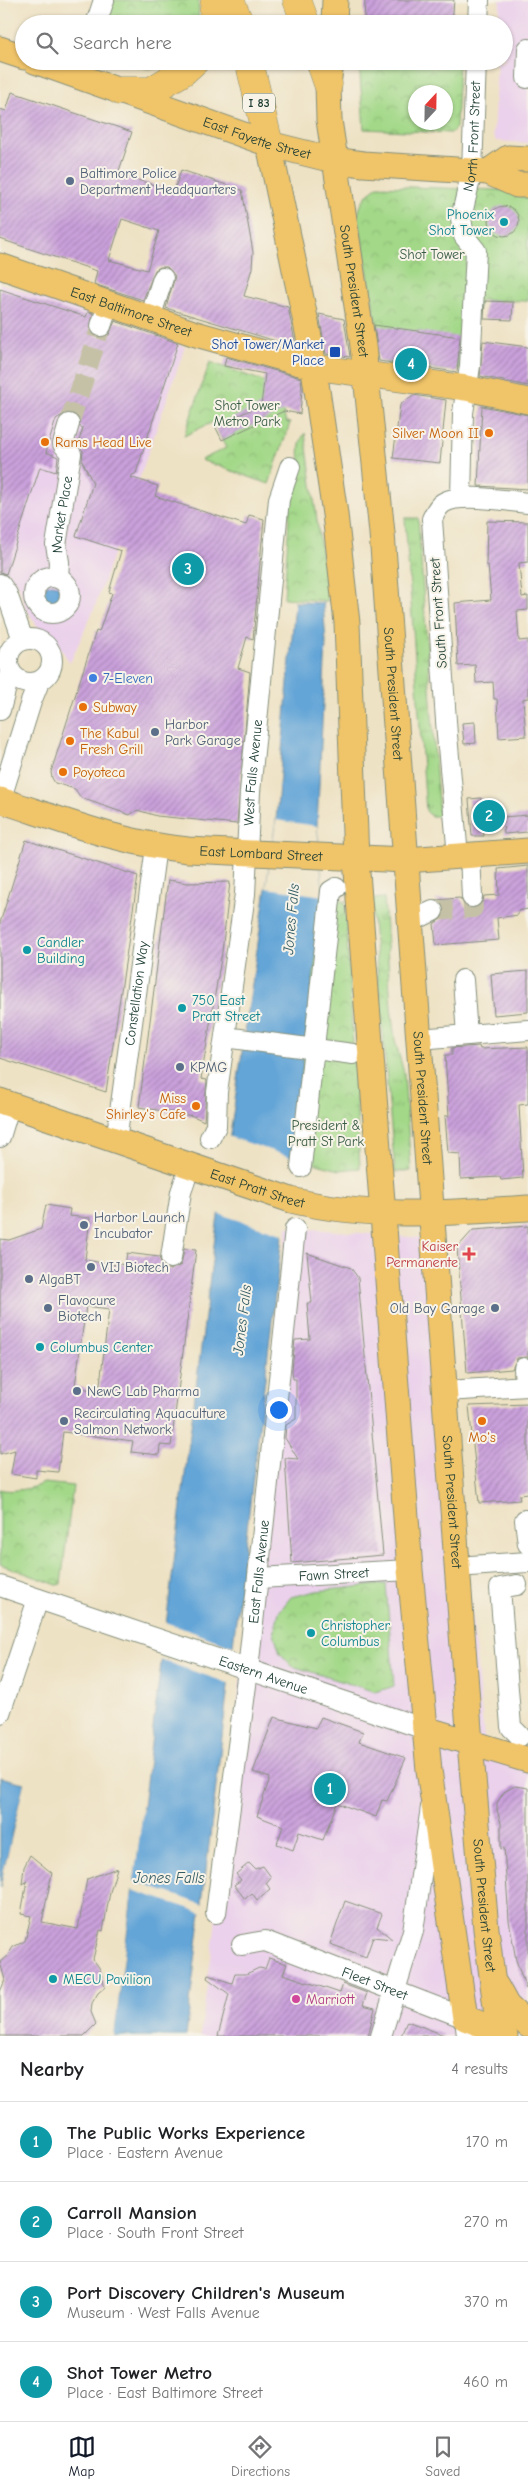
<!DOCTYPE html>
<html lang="en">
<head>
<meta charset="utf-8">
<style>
  :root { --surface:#fff; --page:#f6f6f6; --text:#202124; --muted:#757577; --line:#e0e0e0; --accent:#111827 }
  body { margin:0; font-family:"Comic Neue",sans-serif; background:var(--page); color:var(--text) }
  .compass { position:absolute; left:408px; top:85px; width:45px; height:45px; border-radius:50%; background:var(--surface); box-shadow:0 1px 4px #0004; rotate:22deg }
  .you { position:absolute; left:278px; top:1409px; width:18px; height:18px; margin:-12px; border:4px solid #fff; border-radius:50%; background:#1a73e8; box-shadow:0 0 0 8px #1a73e833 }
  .badge { display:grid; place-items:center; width:32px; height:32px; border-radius:50%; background:var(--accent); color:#fff; font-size:16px; font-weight:700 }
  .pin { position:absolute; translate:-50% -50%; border:2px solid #fff; box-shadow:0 1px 5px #0006 }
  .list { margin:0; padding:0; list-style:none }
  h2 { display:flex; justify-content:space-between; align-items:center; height:65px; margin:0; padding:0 20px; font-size:21px }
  h2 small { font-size:16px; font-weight:400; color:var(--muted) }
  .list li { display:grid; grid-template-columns:32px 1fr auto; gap:15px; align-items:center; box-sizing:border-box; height:80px; padding:0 20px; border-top:1px solid var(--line) }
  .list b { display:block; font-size:19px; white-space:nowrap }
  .list p { margin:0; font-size:16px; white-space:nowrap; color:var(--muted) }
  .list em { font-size:16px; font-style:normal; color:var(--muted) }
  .icon { flex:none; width:28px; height:28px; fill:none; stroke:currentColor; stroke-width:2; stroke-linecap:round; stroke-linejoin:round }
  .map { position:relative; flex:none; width:528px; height:2036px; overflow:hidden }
  .search { position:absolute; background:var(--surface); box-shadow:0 1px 4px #0004; left:15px; right:15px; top:15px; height:55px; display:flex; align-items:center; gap:12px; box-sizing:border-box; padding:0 18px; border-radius:28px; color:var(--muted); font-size:19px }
  .sheet { height:385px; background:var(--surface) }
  nav { display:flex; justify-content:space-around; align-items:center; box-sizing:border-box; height:70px; border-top:1px solid var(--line); background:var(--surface); font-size:14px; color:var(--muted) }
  nav a { display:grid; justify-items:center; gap:2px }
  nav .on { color:var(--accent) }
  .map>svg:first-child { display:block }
  .built { fill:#ebd1eb }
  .grass { fill:url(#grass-tufts); stroke:#618a5e }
  .park { fill:url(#park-crowns); stroke:#618a5e; fill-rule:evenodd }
  .water { fill:#63a5d7; stroke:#417186 }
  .pier { fill:#eee2c4 }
  .building { fill:url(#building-hatch); fill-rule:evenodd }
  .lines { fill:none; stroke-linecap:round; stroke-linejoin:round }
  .minor-tunnel { stroke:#c5c1a7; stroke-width:20; stroke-dasharray:20 10; stroke-linecap:butt }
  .minor-casing { stroke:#86907c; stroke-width:22 }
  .major-casing { stroke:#86907c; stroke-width:27 }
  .highway-casing { stroke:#86907c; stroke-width:29 }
  .minor { stroke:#fff; stroke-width:20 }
  .major { stroke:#f0c469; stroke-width:25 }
  .highway { stroke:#f0c469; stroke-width:28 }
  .service-dot { fill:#5c6f8a; stroke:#f7f3e8; stroke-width:2 }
  .culture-dot { fill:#0f9aa8; stroke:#f7f3e8; stroke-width:2 }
  .transit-dot { fill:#1a4fb4; stroke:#f7f3e8; stroke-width:2 }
  .food-dot { fill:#e8710a; stroke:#f7f3e8; stroke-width:2 }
  .shop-dot { fill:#3f7fe0; stroke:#f7f3e8; stroke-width:2 }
  .health-dot { fill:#e0444e; stroke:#f7f3e8; stroke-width:2 }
  .hotel-dot { fill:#d1479c; stroke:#f7f3e8; stroke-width:2 }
  .labels { text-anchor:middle; stroke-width:4; stroke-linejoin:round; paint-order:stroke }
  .shield { fill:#f7f3e8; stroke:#60746a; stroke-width:1 }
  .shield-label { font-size:12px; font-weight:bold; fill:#1f3d34 }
  .street-label { font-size:14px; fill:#1f3d34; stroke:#f7f3e8 }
  .service-label { font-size:14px; fill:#4e5e75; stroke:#f7f3e8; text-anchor:start }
  .culture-label { font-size:14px; fill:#0d838f; stroke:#f7f3e8; text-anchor:start }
  .park-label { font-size:14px; fill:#395c45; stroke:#f7f3e8 }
  .transit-label { font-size:14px; fill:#164399; stroke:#f7f3e8; text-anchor:end }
  .food-label { font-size:14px; fill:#c56008; stroke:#f7f3e8; text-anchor:start }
  .shop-label { font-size:14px; fill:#366cbe; stroke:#f7f3e8; text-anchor:start }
  .health-label { font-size:14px; fill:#be3a42; stroke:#f7f3e8; text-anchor:end }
  .hotel-label { font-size:14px; fill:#b23c85; stroke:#f7f3e8; text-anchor:start }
  .water-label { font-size:15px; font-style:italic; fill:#335c65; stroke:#f7f3e8 }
</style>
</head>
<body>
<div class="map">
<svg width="528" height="2036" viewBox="0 0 528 2036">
  <defs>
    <pattern id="grass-tufts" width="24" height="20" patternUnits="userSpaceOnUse" patternTransform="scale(1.25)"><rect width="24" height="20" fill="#a3d888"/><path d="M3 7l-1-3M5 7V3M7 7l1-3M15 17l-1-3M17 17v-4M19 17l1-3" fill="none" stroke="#8cba76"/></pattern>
    <pattern id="park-crowns" width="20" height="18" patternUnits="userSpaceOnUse" patternTransform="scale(1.25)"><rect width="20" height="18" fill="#a3d888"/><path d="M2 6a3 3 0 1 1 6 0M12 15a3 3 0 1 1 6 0" fill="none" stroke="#8cba76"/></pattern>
    <pattern id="building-hatch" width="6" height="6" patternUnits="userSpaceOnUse" patternTransform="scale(1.25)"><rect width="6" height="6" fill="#cba1dc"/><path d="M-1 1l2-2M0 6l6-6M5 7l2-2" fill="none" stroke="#a484b3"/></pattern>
  </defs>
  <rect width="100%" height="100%" fill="#f7f3e8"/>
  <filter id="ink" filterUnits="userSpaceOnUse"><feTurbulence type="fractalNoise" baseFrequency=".02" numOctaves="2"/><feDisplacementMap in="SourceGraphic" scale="10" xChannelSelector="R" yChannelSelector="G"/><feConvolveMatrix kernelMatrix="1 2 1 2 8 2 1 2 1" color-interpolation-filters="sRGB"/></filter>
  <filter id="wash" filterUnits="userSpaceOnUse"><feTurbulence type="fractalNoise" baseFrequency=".0096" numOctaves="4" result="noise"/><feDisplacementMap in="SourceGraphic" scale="20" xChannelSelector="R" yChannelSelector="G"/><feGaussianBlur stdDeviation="1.12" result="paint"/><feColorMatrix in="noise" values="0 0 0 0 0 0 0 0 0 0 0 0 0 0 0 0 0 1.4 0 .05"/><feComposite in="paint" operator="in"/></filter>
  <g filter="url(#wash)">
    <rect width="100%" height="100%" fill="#eee2c4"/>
    <!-- built -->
    <path class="built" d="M500,0H528V143L496,141L493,135L497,61H504V24H499Z
      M0,283L185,347L94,609L70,663L56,641L37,626L25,607L20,589L5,568L0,566Z
      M287,1227L434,1239L485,1747L528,1761V2036H200L214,1936Z"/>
    <!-- grass -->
    <path class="grass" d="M405,518H418L439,816H431L426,811Z
      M384,898L391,1008L395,1040L404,1073L411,1171L395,1172L371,899Z"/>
    <!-- park -->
    <path class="park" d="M114,0H199L198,24H106Z
      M124,61H174C154,74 145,68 124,61Z
      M359,61H459L456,128L451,133L364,129ZM416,92H446V122H416Z
      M378,186L528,191V301L480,300L460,369L454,371L391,365L383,361L358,216C360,202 366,194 378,186Z
      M210,362L274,385L286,422L290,423L269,484L201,460L226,448L213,422L184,436Z
      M305,433L328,601L284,598L291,488L298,485C305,466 293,450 305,433Z
      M323,896L345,902L360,1168L339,1170L291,1157Z
      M44,1483L73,1486L61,1584L57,1585L0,1564V1489C10,1493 35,1488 44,1483Z
      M386,1584L394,1686L376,1692L292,1666L280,1653L274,1633L279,1612L291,1597L316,1591Z"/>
    <!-- water -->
    <path class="water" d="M42 594a10 10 0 1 1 20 0a10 10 0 1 1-20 0Z
      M295,602L323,603L326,642L317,826L323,896L186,2036H114L215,1237L276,820Z
      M0,1777L24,1783L0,1887Z"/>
    <!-- pier -->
    <path class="pier" d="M276,820L317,826L323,896L266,888Z
      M227,1136L294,1158L285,1235L216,1213Z
      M165,1622L235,1647L231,1684L160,1660Z
      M24,1783H27L2,1887L0,1889Z
      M141,1810H143L134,1881L204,1905L203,1913L132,1890L114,2036H112Z"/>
    <g id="blocks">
      <!-- building -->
      <path class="building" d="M365,0H454L452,24H364Z
        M12,92L132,132L118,174L174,191L181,170L242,190L253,252L252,268L244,296L288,307L296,347L166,308L175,276L167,267H160L155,270L143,300L94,284L97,271L0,239V109L6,111ZM122,219L159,231L147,270L109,260Z
        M489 221a15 15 0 1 1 30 0a15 15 0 1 1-30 0Z
        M0,289L86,317L88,312L93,313L90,329L98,337L109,335L115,321L178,343L136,473L130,477L158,486L155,496L192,508L246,525L249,515L264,519L253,639L247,637L238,668L250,672L237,824L157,816L137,810L130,815L81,798L75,789L55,783L52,778L51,772L83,671L96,631L99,632L112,593L109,592L121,551L76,536L93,483L82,461L83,451L78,444L83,428L80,427L77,416L67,412L56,419L46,452L58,457L56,472L40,467L6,574L0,572Z
        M485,301L513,302L512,320L484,319Z
        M319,314L344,319L350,357L326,354Z
        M374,325L460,337L457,372L379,361Z
        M483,341L528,347V386L480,376Z
        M226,357L301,378L302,390L300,414L284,411L222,440L215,426L261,405L265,374L224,366Z
        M413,395L446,400L440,463L393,458L400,405Z
        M482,406L528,415V489L478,486Z
        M487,521L528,522V562L519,563L522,597L528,596V610L517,611L519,641L528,640V698L523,699L526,736L499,738L497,699H494L493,682L476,683L475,665L458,666L455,603L491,600L488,565H486Z
        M475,722L476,743L464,744L462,723Z
        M481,798L484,836H472L469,799Z
        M528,815V832L504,834L503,817Z
        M26,840L138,876L106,1092L0,1058V923Z
        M528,866V909L518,911V915L497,918L499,940L436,945L434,924L442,918L445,911L443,905L435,900L460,898L466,907H478L483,902L484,896L499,895L498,869Z
        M168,880L188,883L230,882L222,952L201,1079L207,1080L204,1121L193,1116L139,1107Z
        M528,971V1012L494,1015L491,974Z
        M479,1046L480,1049L528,1047V1104L519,1105L523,1178L501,1180L500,1177L461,1179L460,1154L448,1153L445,1116H449L445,1055H452V1048Z
        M46,1205L70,1209L69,1216L90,1218L85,1260L115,1265V1263L125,1265L127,1253L159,1257L163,1267L170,1270L181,1265L184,1249L196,1250L171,1446L160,1445L159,1455L131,1452L133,1441L63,1432L58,1472L36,1470V1478L11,1474L15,1450L0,1454V1239L9,1240L41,1229ZM86,1306L109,1309L99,1392L75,1386Z
        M528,1226V1357L517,1358L512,1369L467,1373L457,1248L473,1230Z
        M307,1253L351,1268L358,1278L383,1555L292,1563L285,1458L298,1459L285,1438L286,1425L296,1419V1379H293L292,1370L295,1340L310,1339L307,1303H312Z
        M528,1404V1494L519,1495L520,1500L479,1503L469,1406Z
        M274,1717L316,1728L321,1717L363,1732L359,1742L406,1758L387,1801L382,1800L376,1817L337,1803L323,1840L299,1832L293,1850L277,1844L283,1826L257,1816L270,1778L253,1772Z
        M515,1786L528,1788V1989H526L516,1960L509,1920L504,1848L501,1849V1823L497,1810V1803L504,1792Z
        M30,1855L52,1873L42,1922L78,1929L87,1879L117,1868L110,1892L103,1931L100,1930L93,1959L100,1969L105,1987L98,1993L92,2003L91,2012L96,2024L84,2036H0V1992L5,1980L0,1962L8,1955L13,1947L25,1941L31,1916L21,1914L27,1881L22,1884L24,1867Z
        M249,1863L255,1869L263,1866L271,1877L266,1883L270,1889L257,1900L252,1893L245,1899L234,1885L241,1880L236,1874Z
        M345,1901L382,1914L377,1927L392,1939L373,1937L366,1957L330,1944Z
        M269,1958L287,1964L283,1974L340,1993L343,1984L367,1993L363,2005L375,2008L368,2036H218L229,1994L207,1978L208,1975L232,1983L235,1974H246L259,1968L265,1969Z
        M407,2021L444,2035V2036H401Z"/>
    </g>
  </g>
  <g filter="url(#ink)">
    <use href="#blocks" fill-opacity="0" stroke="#86907c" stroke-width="1"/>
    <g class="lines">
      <!-- minor-tunnel -->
      <path class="minor-tunnel" d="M69,424L101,326
        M433,911L473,908L472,897"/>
      <defs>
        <g id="minor">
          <path d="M96,24L104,0"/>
          <path d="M478,24L479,0"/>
          <path d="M527,78L528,49"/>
          <path d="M150,318L163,278"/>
          <path d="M101,326L108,305"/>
          <path id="s1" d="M461,498L463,413L470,366L476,251L464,236L461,218L472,171L476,61"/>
          <circle cx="52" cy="595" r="18"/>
          <path id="s2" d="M58,578L59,562L56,545L71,454L63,444L69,424"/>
          <path d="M0,584L7,594L23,640"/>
          <circle cx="30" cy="661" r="22"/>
          <path d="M0,710L10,672"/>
          <path d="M0,801L31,702L39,682"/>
          <path d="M470,855L472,897"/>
          <path d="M458,856L447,735L432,519C435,513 437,507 443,503C459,492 508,501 528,503"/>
          <path d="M410,922L433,911"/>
          <path d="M463,980L467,1035"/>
          <path d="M225,1037L353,1054"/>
          <path d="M419,1039L528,1030"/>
          <path d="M0,1137L10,1104"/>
          <path id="s3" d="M210,1138L216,1126L217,1092L245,894L250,792L279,499L290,467"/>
          <path id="s4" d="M116,1141L156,847"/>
          <path d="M301,1167L331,891L336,888"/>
          <path d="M171,1258L181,1192L190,1166"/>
          <path d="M524,1368L525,1386"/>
          <path d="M446,1391L528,1386"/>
          <path d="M525,1520L528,1544"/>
          <path d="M457,1567L528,1562"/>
          <path id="s5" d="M258,1578L410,1570"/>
          <path d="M517,1585L500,1588L511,1727L520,1736"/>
          <path id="s6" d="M0,1586L425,1729"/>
          <path d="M0,1713L38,1599"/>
          <path id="s7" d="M216,1913L248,1670L295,1229"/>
          <path id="s8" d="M242,1945L265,1941L465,2018L467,2036"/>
          <path d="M381,2036L413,1931L431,1807"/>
        </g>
        <g id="major">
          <path d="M334,24L335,0"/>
          <path d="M0,49L24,57"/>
          <path id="s9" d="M35,61L269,144L333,160L363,164L488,172L517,185H528"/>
          <path id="s10" d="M331,64L328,84L329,120L363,346L382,533L470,1743L486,1929L499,2031"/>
          <path d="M269,144L310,342L335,514L347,623L356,859L410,1570L429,1770L465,2018L499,2031L505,2036"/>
          <path d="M488,172L508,158L528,159"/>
          <path id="s11" d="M0,266L196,334L314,367L466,388L528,401"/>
          <path id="s12" d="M0,800C62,820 122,844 188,850L406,860L528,851"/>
          <path id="s13" d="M0,1101L291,1200C369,1219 448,1213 528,1208"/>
          <path d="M425,1729L528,1760"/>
          <path d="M496,1986L507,2006L528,2025"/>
        </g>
        <path id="highway" d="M230,0L240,24
          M297,0L306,24
          M212,24L215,0
          M249,61L269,144
          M320,61L328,84
          M120,91H151L184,71L195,61"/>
      </defs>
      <!-- minor casing -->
      <use href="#minor" class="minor-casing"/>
      <!-- major casing -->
      <use href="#major" class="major-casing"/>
      <!-- highway casing -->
      <use href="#highway" class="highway-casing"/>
      <!-- minor -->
      <use href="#minor" class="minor"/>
      <!-- major -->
      <use href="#major" class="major"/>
      <!-- highway -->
      <use href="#highway" class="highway"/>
    </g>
  </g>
  <!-- markers -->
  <g class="service-dot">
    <circle cx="70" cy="181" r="5"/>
    <circle cx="155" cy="732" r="5"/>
    <circle cx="180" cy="1067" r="5"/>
    <circle cx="84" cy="1225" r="5"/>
    <circle cx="91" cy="1267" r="5"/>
    <circle cx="29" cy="1279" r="5"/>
    <circle cx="48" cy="1308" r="5"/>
    <circle cx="495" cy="1308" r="5"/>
    <circle cx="77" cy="1391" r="5"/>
    <circle cx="64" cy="1421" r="5"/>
  </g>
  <g class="culture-dot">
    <circle cx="504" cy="222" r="5"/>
    <circle cx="27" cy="950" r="5"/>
    <circle cx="182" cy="1008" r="5"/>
    <circle cx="40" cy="1347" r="5"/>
    <circle cx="311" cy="1633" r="5"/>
    <circle cx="53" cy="1979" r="5"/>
  </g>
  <rect class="transit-dot" x="329" y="346" width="12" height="12" rx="2.5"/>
  <g class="food-dot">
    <circle cx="489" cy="433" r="5"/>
    <circle cx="45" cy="442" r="5"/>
    <circle cx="83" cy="707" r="5"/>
    <circle cx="70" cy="741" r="5"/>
    <circle cx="63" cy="772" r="5"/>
    <circle cx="196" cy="1106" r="5"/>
    <circle cx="482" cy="1421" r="5"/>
  </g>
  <circle class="shop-dot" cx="93" cy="678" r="5"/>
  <path class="health-dot" d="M466.5 1246.5h5v5h5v5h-5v5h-5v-5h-5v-5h5z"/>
  <circle class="hotel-dot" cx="296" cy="1999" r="5"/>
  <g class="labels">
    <!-- shield labels -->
    <rect class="shield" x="243" y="93.5" width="32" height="19" rx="4"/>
    <g class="shield-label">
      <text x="259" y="107">I 83</text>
    </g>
    <!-- street labels -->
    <g class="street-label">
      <text dy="5" stroke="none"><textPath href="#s9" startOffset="235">East Fayette Street</textPath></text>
      <text dy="5" stroke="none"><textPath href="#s1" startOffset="368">North Front Street</textPath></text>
      <text dy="5" stroke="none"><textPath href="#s10" startOffset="229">South President Street</textPath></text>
      <text dy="5" stroke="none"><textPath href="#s11" startOffset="139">East Baltimore Street</textPath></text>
      <text dy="5" stroke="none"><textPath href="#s2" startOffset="64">Market Place</textPath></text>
      <text transform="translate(438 613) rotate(-94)" y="5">South Front Street</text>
      <text dy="5" stroke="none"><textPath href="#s10" startOffset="634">South President Street</textPath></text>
      <text dy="5" stroke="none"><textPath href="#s3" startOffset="369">West Falls Avenue</textPath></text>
      <text dy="5" stroke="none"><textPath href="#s12" startOffset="268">East Lombard Street</textPath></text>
      <text dy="5" stroke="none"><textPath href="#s4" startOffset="149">Constellation Way</textPath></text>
      <text dy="5" stroke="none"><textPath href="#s10" startOffset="1039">South President Street</textPath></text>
      <text dy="5" stroke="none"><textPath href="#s13" startOffset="272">East Pratt Street</textPath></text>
      <text dy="5" stroke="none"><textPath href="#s10" startOffset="1444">South President Street</textPath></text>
      <text dy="5" stroke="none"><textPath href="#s7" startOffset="344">East Falls Avenue</textPath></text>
      <text dy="5" stroke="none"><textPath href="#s5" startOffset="76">Fawn Street</textPath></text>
      <text dy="5" stroke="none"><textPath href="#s6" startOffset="278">Eastern Avenue</textPath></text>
      <text dy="5" stroke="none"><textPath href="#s10" startOffset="1849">South President Street</textPath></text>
      <text dy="5" stroke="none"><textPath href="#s8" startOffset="141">Fleet Street</textPath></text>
    </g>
    <!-- service labels -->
    <g class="service-label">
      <text x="80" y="178">Baltimore Police<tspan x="80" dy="16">Department Headquarters</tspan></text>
      <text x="165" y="729">Harbor<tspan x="165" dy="16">Park Garage</tspan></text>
      <text x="190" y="1072">KPMG</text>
      <text x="94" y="1222">Harbor Launch<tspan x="94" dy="16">Incubator</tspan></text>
      <text x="101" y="1272">VIJ Biotech</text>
      <text x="39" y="1284">AlgaBT</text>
      <text x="58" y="1305">Flavocure<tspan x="58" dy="16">Biotech</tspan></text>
      <text x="485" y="1313" text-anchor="end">Old Bay Garage</text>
      <text x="87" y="1396">NewG Lab Pharma</text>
      <text x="74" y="1418">Recirculating Aquaculture<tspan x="74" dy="16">Salmon Network</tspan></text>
    </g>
    <!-- culture labels -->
    <g class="culture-label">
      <text x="494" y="219" text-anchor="end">Phoenix<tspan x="494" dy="16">Shot Tower</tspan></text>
      <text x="37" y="947">Candler<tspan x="37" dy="16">Building</tspan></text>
      <text x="192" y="1005">750 East<tspan x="192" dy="16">Pratt Street</tspan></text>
      <text x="50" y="1352">Columbus Center</text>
      <text x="321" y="1630">Christopher<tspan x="321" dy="16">Columbus</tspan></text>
      <text x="63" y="1984">MECU Pavilion</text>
    </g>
    <!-- park labels -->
    <g class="park-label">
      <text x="432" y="259">Shot Tower</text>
      <text x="247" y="410">Shot Tower<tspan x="247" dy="16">Metro Park</tspan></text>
      <text x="326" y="1130">President &amp;<tspan x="326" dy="16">Pratt St Park</tspan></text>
    </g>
    <!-- transit labels -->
    <g class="transit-label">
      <text x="324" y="349">Shot Tower/Market<tspan x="324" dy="16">Place</tspan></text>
    </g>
    <!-- food labels -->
    <g class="food-label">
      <text x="479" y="438" text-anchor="end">Silver Moon II</text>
      <text x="55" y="447">Rams Head Live</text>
      <text x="93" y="712">Subway</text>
      <text x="80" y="738">The Kabul<tspan x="80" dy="16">Fresh Grill</tspan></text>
      <text x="73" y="777">Poyoteca</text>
      <text x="186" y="1103" text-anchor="end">Miss<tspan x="186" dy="16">Shirley's Cafe</tspan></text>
      <text x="482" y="1442" text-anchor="middle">Mo's</text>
    </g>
    <!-- shop labels -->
    <g class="shop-label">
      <text x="103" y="683">7-Eleven</text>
    </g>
    <!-- health labels -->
    <g class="health-label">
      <text x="458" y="1251">Kaiser<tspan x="458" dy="16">Permanente</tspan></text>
    </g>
    <!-- hotel labels -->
    <g class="hotel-label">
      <text x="306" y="2004">Marriott</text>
    </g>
    <!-- water labels -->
    <g class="water-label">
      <text transform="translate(291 919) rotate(-85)" y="5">Jones Falls</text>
      <text transform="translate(242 1320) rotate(-83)" y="5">Jones Falls</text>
      <text x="169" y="1883">Jones Falls</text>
    </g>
  </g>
</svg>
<svg class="compass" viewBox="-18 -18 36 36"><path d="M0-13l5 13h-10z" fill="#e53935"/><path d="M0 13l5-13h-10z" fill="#757577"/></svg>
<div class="you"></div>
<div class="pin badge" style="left:330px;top:1789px;background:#0f9aa8">1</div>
<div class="pin badge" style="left:489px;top:816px;background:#0f9aa8">2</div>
<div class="pin badge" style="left:188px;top:569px;background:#0f9aa8">3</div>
<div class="pin badge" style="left:411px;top:364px;background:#0f9aa8">4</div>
<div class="search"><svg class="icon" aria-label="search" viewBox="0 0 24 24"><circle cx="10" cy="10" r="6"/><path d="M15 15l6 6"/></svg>Search here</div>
</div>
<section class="sheet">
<h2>Nearby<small>4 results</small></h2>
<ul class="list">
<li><span class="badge" style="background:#0f9aa8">1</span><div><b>The Public Works Experience</b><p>Place · Eastern Avenue</p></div><em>170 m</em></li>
<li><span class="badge" style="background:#0f9aa8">2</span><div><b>Carroll Mansion</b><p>Place · South Front Street</p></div><em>270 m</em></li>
<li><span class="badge" style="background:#0f9aa8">3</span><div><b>Port Discovery Children's Museum</b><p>Museum · West Falls Avenue</p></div><em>370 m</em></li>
<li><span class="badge" style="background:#0f9aa8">4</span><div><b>Shot Tower Metro</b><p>Place · East Baltimore Street</p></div><em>460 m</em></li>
</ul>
</section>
<nav>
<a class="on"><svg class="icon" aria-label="map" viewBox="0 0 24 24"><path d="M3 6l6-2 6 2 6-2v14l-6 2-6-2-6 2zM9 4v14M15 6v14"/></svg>Map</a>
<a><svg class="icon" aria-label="directions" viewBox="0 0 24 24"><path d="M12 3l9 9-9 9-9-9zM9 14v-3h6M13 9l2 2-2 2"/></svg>Directions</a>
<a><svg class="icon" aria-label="saved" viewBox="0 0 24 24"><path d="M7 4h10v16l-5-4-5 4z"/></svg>Saved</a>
</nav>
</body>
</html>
